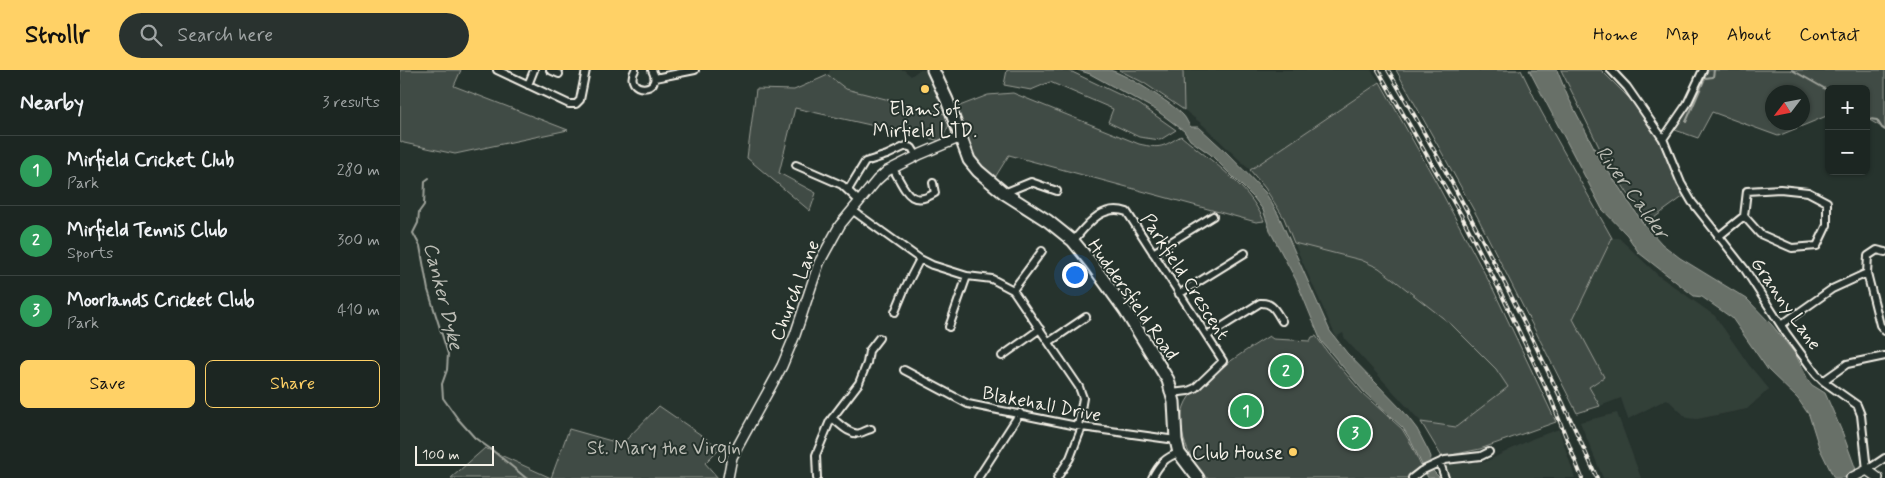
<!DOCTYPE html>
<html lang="en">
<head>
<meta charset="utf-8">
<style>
  :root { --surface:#1c2622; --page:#29322f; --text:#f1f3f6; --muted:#a0a5a5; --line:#3a4340; --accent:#ffd166 }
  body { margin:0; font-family:Mynerve,sans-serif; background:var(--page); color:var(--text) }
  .controls { position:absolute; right:15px; top:15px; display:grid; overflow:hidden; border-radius:8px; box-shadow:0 1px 4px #0004 }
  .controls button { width:45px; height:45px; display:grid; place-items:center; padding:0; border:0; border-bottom:1px solid var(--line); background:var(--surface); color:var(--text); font:25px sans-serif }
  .compass { position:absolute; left:1365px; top:15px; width:45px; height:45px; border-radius:50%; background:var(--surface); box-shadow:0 1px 4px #0004; rotate:238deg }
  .scale { position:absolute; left:15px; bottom:12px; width:79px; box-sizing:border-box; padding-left:5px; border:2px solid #f4f1e8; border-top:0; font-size:14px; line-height:18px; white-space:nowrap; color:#f4f1e8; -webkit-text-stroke:4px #26332d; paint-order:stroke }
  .you { position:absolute; left:674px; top:204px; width:18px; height:18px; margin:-12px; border:4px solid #fff; border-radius:50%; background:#1a73e8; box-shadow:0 0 0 8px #1a73e833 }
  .badge { display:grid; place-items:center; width:32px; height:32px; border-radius:50%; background:var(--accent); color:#fff; font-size:16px; font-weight:700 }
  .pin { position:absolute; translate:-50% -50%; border:2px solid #fff; box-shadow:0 1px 5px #0006 }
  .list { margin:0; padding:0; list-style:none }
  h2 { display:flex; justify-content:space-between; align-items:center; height:65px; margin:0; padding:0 20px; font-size:21px }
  h2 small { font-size:16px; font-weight:400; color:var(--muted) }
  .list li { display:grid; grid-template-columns:32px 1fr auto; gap:15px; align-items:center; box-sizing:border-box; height:70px; padding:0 20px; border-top:1px solid var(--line) }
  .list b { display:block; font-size:19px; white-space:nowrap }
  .list p { margin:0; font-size:16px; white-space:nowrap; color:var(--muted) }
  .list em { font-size:16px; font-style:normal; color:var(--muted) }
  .actions { display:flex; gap:10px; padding:15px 20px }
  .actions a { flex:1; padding:11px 0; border:1px solid var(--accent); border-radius:8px; text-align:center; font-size:18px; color:var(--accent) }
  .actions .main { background:var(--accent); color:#111 }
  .icon { flex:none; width:28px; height:28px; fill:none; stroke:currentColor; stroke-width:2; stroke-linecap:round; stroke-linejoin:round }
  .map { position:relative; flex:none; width:1485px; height:408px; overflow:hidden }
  header { display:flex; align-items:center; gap:30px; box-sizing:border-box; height:70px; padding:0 25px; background:var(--accent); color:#111 }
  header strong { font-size:24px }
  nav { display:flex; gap:28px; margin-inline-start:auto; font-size:18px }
  .search { width:350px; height:45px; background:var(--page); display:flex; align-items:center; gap:12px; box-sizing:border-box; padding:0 18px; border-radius:28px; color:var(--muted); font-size:19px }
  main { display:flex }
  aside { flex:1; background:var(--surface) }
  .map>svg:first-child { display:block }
  .built { fill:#333f39 }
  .green { fill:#414b45; stroke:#9a9e96; fill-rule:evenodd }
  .water { fill:#676f68; stroke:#9fa39b }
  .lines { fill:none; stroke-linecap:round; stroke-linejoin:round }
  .stream { stroke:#9fa39b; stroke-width:2 }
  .street-casing { stroke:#f4f1e8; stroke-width:10 }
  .secondary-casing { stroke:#f4f1e8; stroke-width:12 }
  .highway-casing { stroke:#f4f1e8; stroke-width:15 }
  .street { stroke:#26332d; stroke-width:6 }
  .secondary { stroke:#26332d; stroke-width:9 }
  .highway { stroke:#26332d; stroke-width:11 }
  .rail-casing { stroke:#f4f1e8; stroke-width:4 }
  .rail { stroke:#26332d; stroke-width:2; stroke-dasharray:5.5; stroke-linecap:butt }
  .poi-dot { fill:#ffd166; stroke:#26332d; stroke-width:2 }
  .labels { text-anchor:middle; stroke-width:4; stroke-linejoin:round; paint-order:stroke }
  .poi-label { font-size:19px; fill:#f4f1e8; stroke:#26332d }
  .street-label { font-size:19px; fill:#f4f1e8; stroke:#26332d }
  .park-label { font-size:19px; fill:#bebfb7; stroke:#26332d }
  .water-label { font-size:20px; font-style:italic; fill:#bcbdb5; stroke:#26332d }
</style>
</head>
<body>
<header>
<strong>Strollr</strong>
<div class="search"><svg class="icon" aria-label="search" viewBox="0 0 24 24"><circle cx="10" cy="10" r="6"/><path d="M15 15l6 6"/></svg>Search here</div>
<nav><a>Home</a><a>Map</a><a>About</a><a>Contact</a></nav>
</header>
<main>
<aside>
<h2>Nearby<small>3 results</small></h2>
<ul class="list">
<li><span class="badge" style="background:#2e9e5b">1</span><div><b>Mirfield Cricket Club</b><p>Park</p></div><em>280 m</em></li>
<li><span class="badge" style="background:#2e9e5b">2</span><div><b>Mirfield Tennis Club</b><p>Sports</p></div><em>300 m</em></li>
<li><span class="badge" style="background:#2e9e5b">3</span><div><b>Moorlands Cricket Club</b><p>Park</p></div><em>410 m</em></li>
</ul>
<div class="actions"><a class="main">Save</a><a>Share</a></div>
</aside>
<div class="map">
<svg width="1485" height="408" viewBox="0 0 1485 408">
  <rect width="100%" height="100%" fill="#26332d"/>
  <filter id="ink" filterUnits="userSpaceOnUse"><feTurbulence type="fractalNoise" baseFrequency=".02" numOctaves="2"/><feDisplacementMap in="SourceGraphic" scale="10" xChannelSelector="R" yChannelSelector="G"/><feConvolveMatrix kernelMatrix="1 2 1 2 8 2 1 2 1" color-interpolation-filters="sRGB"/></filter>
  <g filter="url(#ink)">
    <!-- built -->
    <path class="built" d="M430,0H504L511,6L519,0H525L545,44L446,19L428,5Z
      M783,0H971L980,12L850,100L802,54L784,40Z
      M1212,168H1219L1259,206L1315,246L1349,295L1369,319L1347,339L1297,349L1287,348L1267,329L1228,349L1221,328L1200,336L1189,317L1173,249Z
      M894,173L961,190L979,198L1052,255L1096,299L1109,317L1056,357L1021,352L945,269L943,263L936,267Z
      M1217,343L1241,408H1203L1180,352Z
      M1159,359L1175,408H1050L1045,394L1085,392L1134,368Z"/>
    <!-- green -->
    <path class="green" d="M0,0H61L54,16L168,60L55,84L4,73L0,71Z
      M607,0H668L739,34L776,60L760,70L739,67L708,52L713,39L650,12L631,20L604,15Z
      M719,0H783L784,40L744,13Z
      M996,0H1121L1141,41L1212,168L1173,249L1204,307L1189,317L1200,336L1177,343L1077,146Z
      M1161,0H1201L1232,31L1258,69L1284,126L1247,153L1204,87Z
      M1307,0H1485V59L1466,48V19H1429V45L1378,66L1312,42L1298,68L1275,60ZM1372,22H1402V52H1372Z
      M428,5L446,19L545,44L549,55L541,71L395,38L379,103L416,123L410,141L347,88L356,19L394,20Z
      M980,12L1035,110L1093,219L1156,352L1080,379L1042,387L1021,352L1056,357L1108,317L1096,299L1052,255L979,198L961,190L894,173L884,148L865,118L850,100Z
      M613,23L739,74C761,79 762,77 781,66C811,91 849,115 864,151L856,152L609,85L594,109L580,97L572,85L557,37L588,25Z
      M869,266L873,269L910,271L912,267L916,266L928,283L962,323L1002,359L1010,372L1021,396L1010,408H805C788,387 771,353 789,327C794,321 801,316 806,311C827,292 845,281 869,266Z
      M259,336L320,378L305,393L318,408H51L85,378L151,408L169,359L222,374Z"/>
    <!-- water -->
    <path class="water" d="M678,0C688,0 700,0 709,0C723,2 773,34 783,45C787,49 787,53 791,57H799L826,82L865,122L878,144L930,261L947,283L1004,342L1017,359L1029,382L1031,387L1030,393L1032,400L1040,408H1028L1010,369L1003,358L964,322L921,271L896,210L871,163L863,140L854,128L810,84L790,70L784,61L756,40L690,4Z
      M1129,0H1157L1168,27L1200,89L1243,153L1262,174L1280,188L1347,229L1372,255L1396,285L1408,310L1412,315L1425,323L1443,364L1459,408H1434L1419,377L1409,345L1398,329L1368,300L1332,248L1302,227L1294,226L1239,183L1227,165L1202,139Z"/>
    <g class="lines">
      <!-- stream -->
      <path class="stream" d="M1392,0L1429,21
        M1466,45L1470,49L1477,50L1482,58L1485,60
        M1286,52L1305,8L1313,7L1314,0
        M29,108L25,111L24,135L19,142L18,153L13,163L20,176L28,220L48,284L47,300L42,314L43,328L58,349L75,368L92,380L126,408"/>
      <defs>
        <path id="street" d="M97,0L169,34H176L180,30L186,0
          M150,0L159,4
          M235,0C222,23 265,24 252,0
          M1211,0L1227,17L1263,69L1281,113L1292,132L1344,198L1386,263L1416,304L1423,311L1457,335L1461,345L1467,400L1485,388
          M255,8L295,0
          M128,15L134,0
          M1263,69L1287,34L1303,0
          M396,95L442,115L459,131
          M493,99C505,118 509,139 535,123L533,113
          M448,120L465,92L487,85L506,76L512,78L517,86
          M604,123L631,112L657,121
          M452,140L520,189L532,195L567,206L592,209L613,220L679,317L683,328L678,356
          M1318,167L1344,146L1360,164L1392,178L1417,176L1427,155V132L1408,122L1380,119L1347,121L1344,146
          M673,171C687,155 702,133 727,142L823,291L795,318L788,321L772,323
          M1485,182L1477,180L1468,186L1467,203L1480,255L1485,261
          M753,183L813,146
          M613,220L642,181
          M779,224L845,183
          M495,242L505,218L520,189
          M1381,255L1432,219L1467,203
          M549,257L567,206
          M807,266L860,233C873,232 876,242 882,251
          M649,272L686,247
          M602,286L640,259
          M504,300L568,334L682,357L776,370
          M1423,311L1447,294L1485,286
          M432,348C439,353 450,366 460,363C464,362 466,360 471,359
          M1040,393L1045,408
          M417,408L416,385L430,351L459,313L467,293L469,281L479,268
          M578,408L620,343
          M657,408L670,388L682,357
          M752,408C759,395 765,387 779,383
          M1012,408L1021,401L1045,390L1081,386L1089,382"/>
        <path id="secondary" d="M328,408L332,387L382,296L395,265L419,193L440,155L477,110L487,101L521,84L561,67
          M1451,408L1467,400L1478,408"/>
        <path id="highway" d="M533,0L547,30L569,90L578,101L604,123L648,151L673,171L691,193L725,240L768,310L774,332L776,370L779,383L798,408"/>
      </defs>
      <!-- street casing -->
      <use href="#street" class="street-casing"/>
      <!-- secondary casing -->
      <use href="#secondary" class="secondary-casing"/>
      <!-- highway casing -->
      <use href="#highway" class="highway-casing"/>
      <!-- street -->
      <use href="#street" class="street"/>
      <!-- secondary -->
      <use href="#secondary" class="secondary"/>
      <!-- highway -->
      <use href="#highway" class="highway"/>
      <defs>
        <path id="rail" d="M978,0L1061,145L1099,219L1151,329L1182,408
          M988,0C1066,132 1135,268 1197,408"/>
      </defs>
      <!-- rail casing -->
      <use href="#rail" class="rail-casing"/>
      <!-- rail -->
      <use href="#rail" class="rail"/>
    </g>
  </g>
  <!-- markers -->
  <g class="poi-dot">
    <circle cx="525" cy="19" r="5"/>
    <circle cx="893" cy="382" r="5"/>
  </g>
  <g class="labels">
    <!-- poi labels -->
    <g class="poi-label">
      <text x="525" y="45">Elams of<tspan x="525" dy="22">Mirfield LTD.</tspan></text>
      <text x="883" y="389" text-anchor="end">Club House</text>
    </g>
    <!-- street labels -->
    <g class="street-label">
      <text transform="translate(786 206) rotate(57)" y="7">Parkfield Crescent</text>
      <text transform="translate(394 220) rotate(-69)" y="7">Church Lane</text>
      <text transform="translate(734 229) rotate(55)" y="7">Huddersfield Road</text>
      <text transform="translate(1387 233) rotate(55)" y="7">Granny Lane</text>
      <text transform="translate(642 333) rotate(11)" y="7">Blakehall Drive</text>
    </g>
    <!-- park labels -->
    <g class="park-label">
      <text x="264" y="384">St. Mary the Virgin</text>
    </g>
    <!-- water labels -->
    <g class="water-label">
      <text transform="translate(1233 122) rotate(54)" y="7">River Calder</text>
      <text transform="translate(44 226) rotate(76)" y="7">Canker Dyke</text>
    </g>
  </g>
</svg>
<div class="controls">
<button>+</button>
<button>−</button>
</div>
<svg class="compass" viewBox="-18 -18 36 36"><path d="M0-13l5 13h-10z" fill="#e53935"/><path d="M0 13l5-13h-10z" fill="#a0a5a5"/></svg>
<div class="scale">100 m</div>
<div class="you"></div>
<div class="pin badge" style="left:846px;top:341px;background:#2e9e5b">1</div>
<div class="pin badge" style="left:886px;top:301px;background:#2e9e5b">2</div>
<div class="pin badge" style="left:955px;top:363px;background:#2e9e5b">3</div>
</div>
</main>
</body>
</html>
